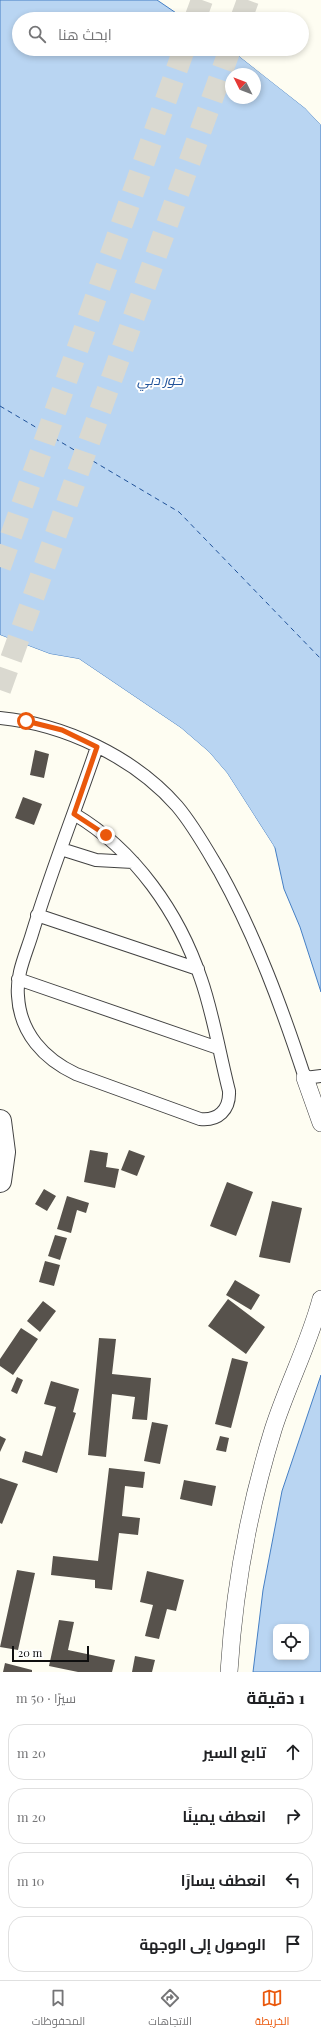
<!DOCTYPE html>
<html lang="ar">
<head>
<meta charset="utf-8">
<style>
  :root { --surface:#fff; --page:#f2f2f2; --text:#202124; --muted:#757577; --line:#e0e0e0; --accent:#ea580c }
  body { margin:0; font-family:"Playfair Display",Cairo,serif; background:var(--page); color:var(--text); direction:rtl }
  .controls { position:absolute; right:12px; bottom:12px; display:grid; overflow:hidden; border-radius:8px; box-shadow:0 2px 6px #0003 }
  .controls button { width:36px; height:36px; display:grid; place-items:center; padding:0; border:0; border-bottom:1px solid var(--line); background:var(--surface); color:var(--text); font:20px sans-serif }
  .compass { position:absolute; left:225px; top:68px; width:36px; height:36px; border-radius:50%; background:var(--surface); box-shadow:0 2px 6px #0003; rotate:312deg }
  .scale { position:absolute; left:12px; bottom:10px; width:77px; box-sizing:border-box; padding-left:4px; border:2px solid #0f0f0f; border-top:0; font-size:11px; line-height:14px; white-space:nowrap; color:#0f0f0f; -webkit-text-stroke:3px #fff; paint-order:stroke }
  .stop { position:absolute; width:12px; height:12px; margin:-9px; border:3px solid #ea580c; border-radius:50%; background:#fff }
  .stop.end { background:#ea580c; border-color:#fff; box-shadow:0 1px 4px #0008 }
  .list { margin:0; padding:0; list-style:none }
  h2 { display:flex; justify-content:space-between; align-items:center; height:52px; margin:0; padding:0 16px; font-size:17px }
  h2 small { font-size:13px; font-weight:400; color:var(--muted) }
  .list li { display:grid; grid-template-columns:26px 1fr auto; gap:12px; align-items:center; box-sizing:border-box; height:56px; margin:0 8px 8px; padding:0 8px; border:1px solid var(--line); border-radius:16px }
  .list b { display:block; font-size:15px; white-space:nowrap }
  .list em { font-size:13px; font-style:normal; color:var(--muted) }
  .icon { flex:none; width:22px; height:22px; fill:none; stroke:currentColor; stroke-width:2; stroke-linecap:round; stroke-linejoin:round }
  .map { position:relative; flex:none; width:321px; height:1672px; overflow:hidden; direction:ltr }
  .search { position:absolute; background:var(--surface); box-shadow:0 2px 6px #0003; left:12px; right:12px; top:12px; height:44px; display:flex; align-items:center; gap:10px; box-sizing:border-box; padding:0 14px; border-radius:22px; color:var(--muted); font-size:15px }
  .sheet { height:308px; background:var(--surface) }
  nav { display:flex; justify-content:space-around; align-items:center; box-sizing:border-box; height:56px; border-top:1px solid var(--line); background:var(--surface); font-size:11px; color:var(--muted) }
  nav a { display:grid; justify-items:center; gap:2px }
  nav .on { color:var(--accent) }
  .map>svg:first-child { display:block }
  .water { fill:#b9d5f2; stroke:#457fc4; fill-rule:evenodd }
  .pier { fill:#fefdf2 }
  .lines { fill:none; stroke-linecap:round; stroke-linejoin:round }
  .ferry { stroke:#205299; stroke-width:1; stroke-dasharray:5 4; stroke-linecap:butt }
  .building { fill:#57524c }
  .primary-tunnel { stroke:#dad9d0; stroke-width:22; stroke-dasharray:22 11; stroke-linecap:butt }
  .service-casing { stroke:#424242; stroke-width:14 }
  .pedestrian-casing { stroke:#424242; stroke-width:18 }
  .minor-casing { stroke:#424242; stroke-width:24 }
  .service { stroke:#fff; stroke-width:12 }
  .pedestrian { stroke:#fff; stroke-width:17 }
  .minor { stroke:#fff; stroke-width:22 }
  .route { stroke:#ea580c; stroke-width:5 }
  .labels { text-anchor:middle; stroke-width:4; stroke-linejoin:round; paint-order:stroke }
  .water-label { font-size:14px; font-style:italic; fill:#205299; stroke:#fff }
</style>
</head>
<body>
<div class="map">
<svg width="321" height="1672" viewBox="0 0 321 1672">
  <rect width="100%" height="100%" fill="#fefdf2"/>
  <!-- water -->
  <path class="water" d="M0,0H157L185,19H19V49H230L305,108L321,125V992L300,927L284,889L275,848L227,773L209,752L181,728L79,659L50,654L0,635ZM231,74H255V98H231Z
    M321,1375V1672H253L263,1590L282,1491ZM276,1627H306V1657H276Z"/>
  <!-- pier -->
  <path class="pier" d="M230,49H233L244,56L306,107L321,122V125L305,108Z
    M0,635L50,654L79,659L181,728L209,752L227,773L275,848L269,842L225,775L207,754L180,729L79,661L49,656L0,637Z"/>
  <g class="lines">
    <!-- ferry -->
    <path class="ferry" d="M0,406L179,512L321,659"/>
  </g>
  <!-- building -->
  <path class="building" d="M35,750L49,754L44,778L30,775Z
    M23,797L42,804L34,825L15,818Z
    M90,1150L108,1153L106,1167L119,1169L115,1188L84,1182Z
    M129,1150L145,1156L137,1176L121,1170Z
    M227,1182L253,1192L236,1236L210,1226Z
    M44,1189L56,1196L47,1211L35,1204Z
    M67,1196L89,1203L86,1213L77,1210L71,1233L57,1229Z
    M272,1201L302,1208L290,1263L259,1257Z
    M55,1235L67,1238L60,1260L48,1256Z
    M45,1261L60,1265L54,1286L39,1282Z
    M235,1280L260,1295L251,1310L226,1295Z
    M228,1299L265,1327L246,1354L208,1326Z
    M43,1301L56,1311L40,1332L27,1321Z
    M21,1328L38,1339L13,1375L0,1366V1359Z
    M99,1338L116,1339L112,1374L151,1378L147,1420L132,1419L135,1397L112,1394L106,1457L88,1455Z
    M232,1358L248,1362L231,1428L215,1424Z
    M17,1377L23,1380L17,1394L11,1391Z
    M51,1381L79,1389L73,1412L76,1413L57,1473L22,1462L25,1451L42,1456L56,1407L44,1404Z
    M152,1422L168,1425L160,1464L144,1461Z
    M0,1436L6,1439L0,1452Z
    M220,1436L229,1438L226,1452L216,1450Z
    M109,1468L145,1472L143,1488L125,1486L122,1516L140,1518L138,1535L119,1533L112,1590L95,1588V1580L51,1575L53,1556L98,1561Z
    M0,1478L18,1484L2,1524L0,1523Z
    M184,1480L216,1486L212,1506L180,1499Z
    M17,1570L35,1573L18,1650L0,1647Z
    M147,1571L184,1580L176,1611L167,1609L159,1639L145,1636L153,1605L140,1602Z
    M59,1620L74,1622L68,1650L115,1660L112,1672H78L49,1666Z
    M135,1656L155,1660L152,1672H132Z
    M5,1663L32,1670V1672H3Z"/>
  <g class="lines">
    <!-- primary-tunnel -->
    <path class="primary-tunnel" d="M195,19L202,0
      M241,19L248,0
      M0,567L184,49
      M0,690L230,49"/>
    <defs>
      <path id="service" d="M0,718C64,724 134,757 177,806C194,826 207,850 220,872C256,937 282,1008 305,1078L321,1076
        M74,814C135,850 179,913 201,979C213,1013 220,1056 229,1091C230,1110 218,1121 200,1119L76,1074C44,1059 20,1033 18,996C16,974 26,954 32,934C51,871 76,809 97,747
        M61,849L96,860L133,862
        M37,915L198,969
        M18,979L218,1048"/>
      <path id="pedestrian" d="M305,1078L321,1123
        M229,1672C234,1590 249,1508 273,1430C287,1386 309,1344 321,1299"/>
      <path id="minor" d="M0,1121L4,1152L0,1181"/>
    </defs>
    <!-- service casing -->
    <use href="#service" class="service-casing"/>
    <!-- pedestrian casing -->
    <use href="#pedestrian" class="pedestrian-casing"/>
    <!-- minor casing -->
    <use href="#minor" class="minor-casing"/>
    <!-- service -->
    <use href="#service" class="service"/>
    <!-- pedestrian -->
    <use href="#pedestrian" class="pedestrian"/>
    <!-- minor -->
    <use href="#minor" class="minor"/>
  </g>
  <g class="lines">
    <!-- route -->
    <path class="route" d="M26,721L62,730L97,747L74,814L106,835"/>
  </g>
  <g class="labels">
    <!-- water labels -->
    <g class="water-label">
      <text x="160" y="385">خور دبي</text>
    </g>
  </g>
</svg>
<div class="controls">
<button><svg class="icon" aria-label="locate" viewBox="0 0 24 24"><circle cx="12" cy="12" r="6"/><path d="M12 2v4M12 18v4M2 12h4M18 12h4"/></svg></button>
</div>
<svg class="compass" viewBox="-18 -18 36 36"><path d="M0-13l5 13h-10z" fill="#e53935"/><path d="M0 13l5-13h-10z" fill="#757577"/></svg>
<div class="scale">20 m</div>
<div class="stop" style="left:26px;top:721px"></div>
<div class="stop end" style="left:106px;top:835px"></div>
<div class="search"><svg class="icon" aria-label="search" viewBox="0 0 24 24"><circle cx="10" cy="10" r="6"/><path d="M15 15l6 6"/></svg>ابحث هنا</div>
</div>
<section class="sheet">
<h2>1 دقيقة<small>سيرًا · 50 m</small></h2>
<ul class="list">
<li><svg class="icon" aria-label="ahead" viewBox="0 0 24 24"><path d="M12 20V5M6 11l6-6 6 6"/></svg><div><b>تابع السير</b></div><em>20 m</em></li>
<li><svg class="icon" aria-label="right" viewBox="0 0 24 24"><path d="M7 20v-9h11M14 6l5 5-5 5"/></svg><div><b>انعطف يمينًا</b></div><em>20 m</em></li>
<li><svg class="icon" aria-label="left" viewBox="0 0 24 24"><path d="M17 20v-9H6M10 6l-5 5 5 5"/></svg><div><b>انعطف يسارًا</b></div><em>10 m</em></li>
<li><svg class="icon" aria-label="arrive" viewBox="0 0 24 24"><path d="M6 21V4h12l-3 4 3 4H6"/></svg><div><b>الوصول إلى الوجهة</b></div></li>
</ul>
</section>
<nav>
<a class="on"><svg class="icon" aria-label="map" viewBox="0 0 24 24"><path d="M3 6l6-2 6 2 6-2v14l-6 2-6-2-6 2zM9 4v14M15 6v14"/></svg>الخريطة</a>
<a><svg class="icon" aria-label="directions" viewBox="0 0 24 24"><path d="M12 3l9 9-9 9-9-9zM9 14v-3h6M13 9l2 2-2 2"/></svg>الاتجاهات</a>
<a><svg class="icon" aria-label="saved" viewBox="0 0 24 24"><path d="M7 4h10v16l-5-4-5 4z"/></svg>المحفوظات</a>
</nav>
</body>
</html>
